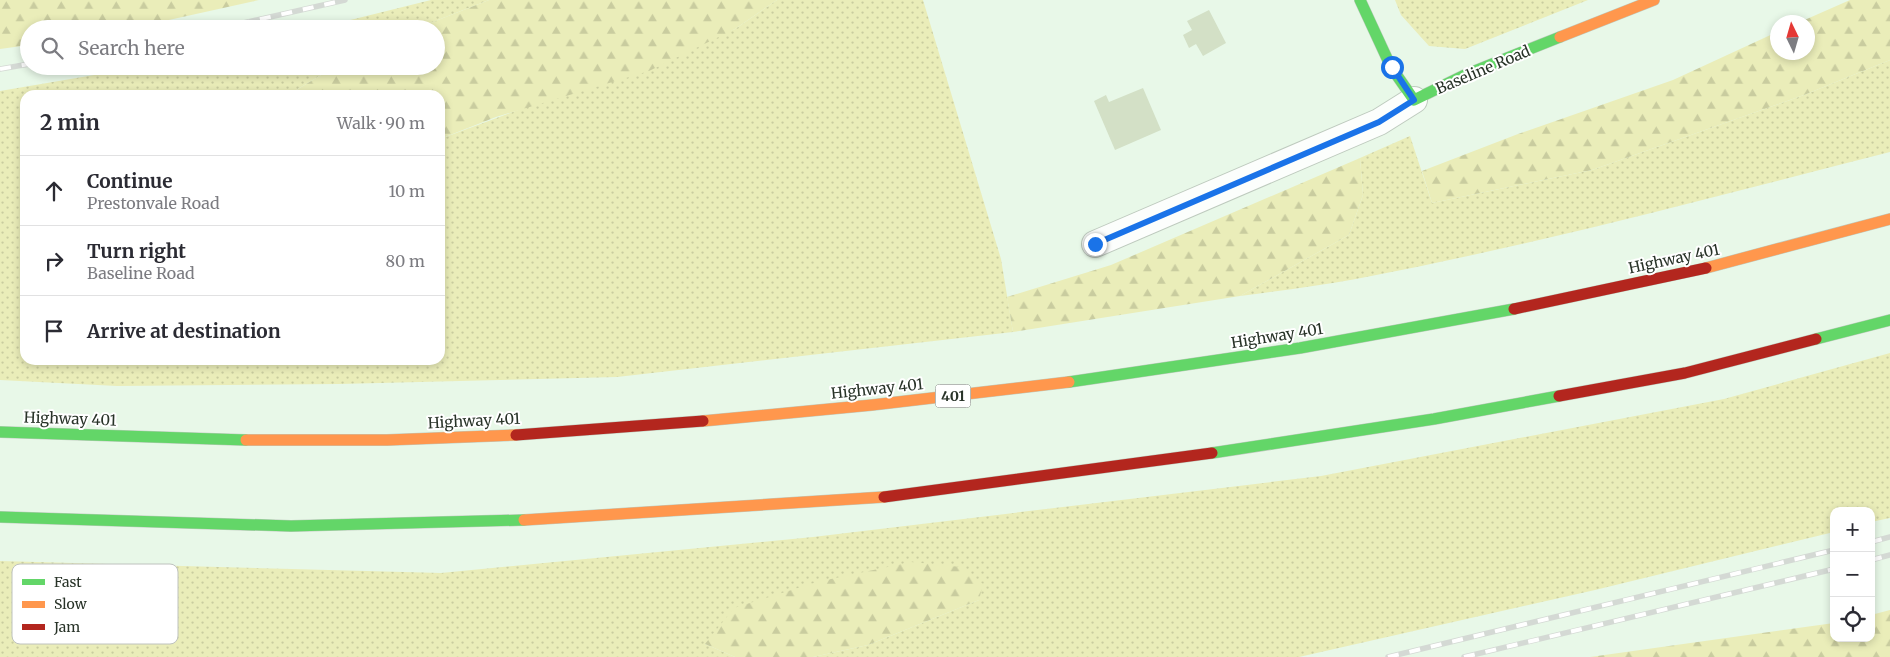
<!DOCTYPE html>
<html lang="en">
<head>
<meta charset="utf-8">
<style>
  :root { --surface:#fff; --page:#f7f7f7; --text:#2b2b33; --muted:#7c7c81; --line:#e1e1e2 }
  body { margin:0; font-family:Merriweather,serif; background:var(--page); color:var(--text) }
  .controls { position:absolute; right:15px; bottom:15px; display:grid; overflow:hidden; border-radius:10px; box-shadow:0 2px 8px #0003 }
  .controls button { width:45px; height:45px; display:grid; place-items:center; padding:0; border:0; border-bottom:1px solid var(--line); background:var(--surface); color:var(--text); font:25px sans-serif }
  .compass { position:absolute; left:1770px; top:15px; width:45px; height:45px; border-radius:50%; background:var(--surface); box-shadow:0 2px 8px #0003; rotate:355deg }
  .stop { position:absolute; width:15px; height:15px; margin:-11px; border:4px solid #1a73e8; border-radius:50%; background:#fff }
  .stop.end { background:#1a73e8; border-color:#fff; box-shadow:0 1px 5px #0008 }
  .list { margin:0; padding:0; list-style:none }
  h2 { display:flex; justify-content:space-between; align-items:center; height:65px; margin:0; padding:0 20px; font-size:21px }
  h2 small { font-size:16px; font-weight:400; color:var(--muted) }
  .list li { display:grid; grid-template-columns:32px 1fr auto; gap:15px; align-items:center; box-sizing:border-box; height:70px; padding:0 20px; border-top:1px solid var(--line) }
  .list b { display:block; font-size:19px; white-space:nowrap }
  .list p { margin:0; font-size:16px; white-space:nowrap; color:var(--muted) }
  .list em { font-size:16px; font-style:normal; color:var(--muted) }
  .icon { flex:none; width:28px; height:28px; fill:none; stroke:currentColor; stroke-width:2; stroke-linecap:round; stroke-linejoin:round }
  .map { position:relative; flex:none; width:1890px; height:657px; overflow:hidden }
  .search { position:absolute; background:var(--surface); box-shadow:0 2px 8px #0003; left:20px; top:20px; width:425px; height:55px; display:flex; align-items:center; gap:12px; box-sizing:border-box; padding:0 18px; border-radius:28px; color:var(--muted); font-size:19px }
  .panel { position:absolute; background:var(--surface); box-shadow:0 2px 8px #0003; left:20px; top:90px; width:425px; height:275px; border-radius:15px }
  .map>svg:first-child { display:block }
  .grass { fill:url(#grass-dots) }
  .forest { fill:url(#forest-firs) }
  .building { fill:#d3e0c6 }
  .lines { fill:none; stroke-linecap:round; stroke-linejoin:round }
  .street-casing { stroke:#becabe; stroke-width:28 }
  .fast-casing { stroke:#becabe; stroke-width:12 }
  .slow-casing { stroke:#becabe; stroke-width:12 }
  .jam-casing { stroke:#becabe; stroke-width:12 }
  .street { stroke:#fcfefc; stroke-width:26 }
  .fast { stroke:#63d668; stroke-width:11 }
  .slow { stroke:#ff974d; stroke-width:11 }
  .jam { stroke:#b3261e; stroke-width:11 }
  .rail-casing { stroke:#d4d9d4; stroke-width:5.5 }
  .rail { stroke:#fff; stroke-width:4; stroke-dasharray:11; stroke-linecap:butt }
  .route { stroke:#1a73e8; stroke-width:6 }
  .labels { text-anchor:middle; stroke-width:4; stroke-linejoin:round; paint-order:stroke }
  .shield { fill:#fff; stroke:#687068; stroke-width:1 }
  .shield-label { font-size:14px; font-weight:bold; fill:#283328 }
  .street-label { font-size:15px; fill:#283328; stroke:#fff }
  .key { fill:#fff; stroke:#bec2be; stroke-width:1 }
  .key-label { font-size:14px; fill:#283328 }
</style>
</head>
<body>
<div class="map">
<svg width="1890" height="657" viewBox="0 0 1890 657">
  <defs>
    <pattern id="grass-dots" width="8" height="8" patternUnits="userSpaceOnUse" patternTransform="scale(1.25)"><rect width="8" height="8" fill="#eaedb9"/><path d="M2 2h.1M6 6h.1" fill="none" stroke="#c9cc9f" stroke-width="1.8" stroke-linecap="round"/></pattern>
    <pattern id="forest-firs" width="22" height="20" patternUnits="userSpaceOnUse" patternTransform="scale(1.25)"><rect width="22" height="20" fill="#eaedb9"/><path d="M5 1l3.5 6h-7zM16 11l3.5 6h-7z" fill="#c9cc9f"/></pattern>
  </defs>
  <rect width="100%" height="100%" fill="#e8f8e8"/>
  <!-- grass -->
  <path class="grass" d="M431,0H489L415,29H314Z
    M777,0H923L1001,259L1013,332L617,377L339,384L117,386L0,380V91L147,66H336L288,95H25V360H440V139L735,29Z
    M1395,0H1588L1465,49L1429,46L1401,15Z
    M1890,60V152C1713,197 1535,245 1356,279C1317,286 1278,291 1240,296L1349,235L1363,195L1360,158L1410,136L1432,203L1592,170L1804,95Z
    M1890,353V518L1871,522V511H1834V532L1595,590L1299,657H813L868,645L979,600L705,644L735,657H0V561L441,573L813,537L1321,476L1724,399Z"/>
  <!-- forest -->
  <path class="forest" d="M0,0H259L128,29H29V45L0,49Z
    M489,0H777L735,29L649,71L496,117L440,139V95H288L336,66H436V29H415Z
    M1850,0H1890V60L1804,95L1592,170L1432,203L1422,171L1518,134L1673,80L1777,32L1778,52H1808V22H1800Z
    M1360,158L1363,195L1349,235L1240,296L1013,332L1007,297L1111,265Z
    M911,562L961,567L983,584L979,600L868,645L813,657H735L705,644L734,608L817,582Z
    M1890,610V657H1590L1834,623V638H1871V615Z"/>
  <!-- building -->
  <path class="building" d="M1209,10L1226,43L1203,56L1196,44L1189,48L1183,35L1192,30L1187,21Z
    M1143,88L1161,130L1115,150L1094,101L1106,95L1109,102Z"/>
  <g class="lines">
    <defs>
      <path id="street" d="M1095,244L1379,122L1414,100"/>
      <path id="fast" d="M1360,0L1391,67L1414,100L1467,74L1560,37
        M1816,339L1890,320
        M1069,382L1300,348L1514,309
        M0,432L246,440
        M1212,453L1434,419L1559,396
        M0,517L291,526L524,520"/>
      <path id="slow" d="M1560,37L1654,0
        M1706,268L1890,219
        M703,421L872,405L1069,382
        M246,440H387L516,435
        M524,520L884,497"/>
      <path id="jam" d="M1514,309L1706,268
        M1559,396L1685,373L1816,339
        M516,435L703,421
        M884,497L1212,453"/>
    </defs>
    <!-- street casing -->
    <use href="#street" class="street-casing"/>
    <!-- fast casing -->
    <use href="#fast" class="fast-casing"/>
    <!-- slow casing -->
    <use href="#slow" class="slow-casing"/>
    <!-- jam casing -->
    <use href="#jam" class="jam-casing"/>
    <!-- street -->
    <use href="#street" class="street"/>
    <!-- fast -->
    <use href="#fast" class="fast"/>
    <!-- slow -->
    <use href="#slow" class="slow"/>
    <!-- jam -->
    <use href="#jam" class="jam"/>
    <defs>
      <path id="rail" d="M217,29L345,0
        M0,69L29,64
        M1871,542L1890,537
        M1871,560L1890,555
        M1388,657L1834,550
        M1464,657L1834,569"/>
    </defs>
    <!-- rail casing -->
    <use href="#rail" class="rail-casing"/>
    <!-- rail -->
    <use href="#rail" class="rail"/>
  </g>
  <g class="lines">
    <!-- route -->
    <path class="route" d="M1095,244L1379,122L1414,100L1392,67"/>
  </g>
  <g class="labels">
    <!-- shield labels -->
    <rect class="shield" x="935.5" y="384.5" width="35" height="23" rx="4"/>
    <g class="shield-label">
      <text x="953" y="401">401</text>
    </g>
    <!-- street labels -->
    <g class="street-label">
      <text transform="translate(1483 70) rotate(-23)" y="5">Baseline Road</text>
      <text transform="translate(1674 259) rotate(-12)" y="5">Highway 401</text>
      <text transform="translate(1277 336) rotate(-9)" y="5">Highway 401</text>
      <text transform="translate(877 389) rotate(-6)" y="5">Highway 401</text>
      <text transform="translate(70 419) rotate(2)" y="5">Highway 401</text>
      <text transform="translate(474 421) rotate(-3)" y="5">Highway 401</text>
    </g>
  </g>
  <!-- legend -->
  <rect x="12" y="564" width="166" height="80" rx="8" class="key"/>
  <rect x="22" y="579" width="23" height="6" fill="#63d668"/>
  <rect x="22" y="601" width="23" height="7" fill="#ff974d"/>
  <rect x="22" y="624" width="23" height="6" fill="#b3261e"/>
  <g class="key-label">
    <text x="54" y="587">Fast</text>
    <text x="54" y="609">Slow</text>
    <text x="54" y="632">Jam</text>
  </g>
</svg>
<div class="controls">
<button>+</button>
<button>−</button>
<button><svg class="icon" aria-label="locate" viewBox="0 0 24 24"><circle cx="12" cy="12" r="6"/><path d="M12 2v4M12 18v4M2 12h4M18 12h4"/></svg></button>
</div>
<svg class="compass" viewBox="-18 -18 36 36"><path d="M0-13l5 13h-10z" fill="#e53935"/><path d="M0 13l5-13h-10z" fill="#7c7c81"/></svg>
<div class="stop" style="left:1392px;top:67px"></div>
<div class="stop end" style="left:1095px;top:244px"></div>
<div class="search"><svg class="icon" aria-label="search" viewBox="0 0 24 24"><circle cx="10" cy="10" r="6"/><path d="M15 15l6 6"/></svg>Search here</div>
<section class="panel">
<h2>2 min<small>Walk · 90 m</small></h2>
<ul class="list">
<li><svg class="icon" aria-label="ahead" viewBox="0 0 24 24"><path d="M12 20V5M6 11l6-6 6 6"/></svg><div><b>Continue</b><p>Prestonvale Road</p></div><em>10 m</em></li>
<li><svg class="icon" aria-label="right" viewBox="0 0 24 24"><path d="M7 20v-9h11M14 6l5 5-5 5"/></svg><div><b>Turn right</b><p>Baseline Road</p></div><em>80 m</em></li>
<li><svg class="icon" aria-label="arrive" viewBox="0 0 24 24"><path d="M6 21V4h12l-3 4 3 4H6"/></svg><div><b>Arrive at destination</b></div></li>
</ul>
</section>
</div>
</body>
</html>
